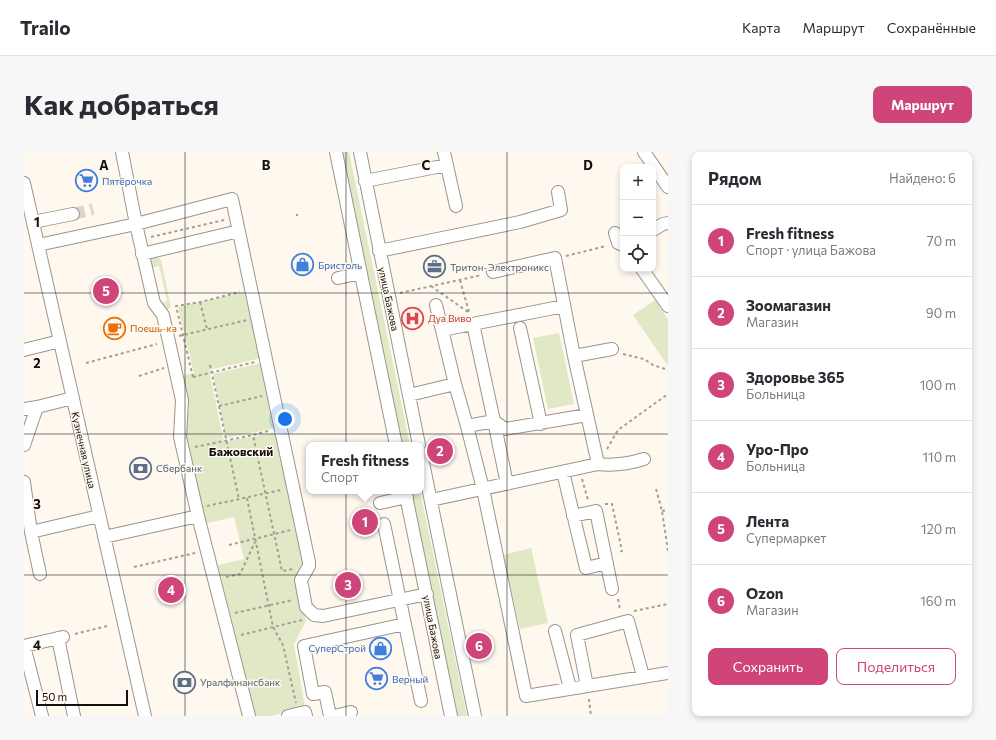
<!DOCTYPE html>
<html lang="ru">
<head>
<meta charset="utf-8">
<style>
  :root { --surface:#fff; --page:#f7f7f7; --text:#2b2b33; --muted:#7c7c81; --line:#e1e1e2; --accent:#cf4479 }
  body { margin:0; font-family:Commissioner,sans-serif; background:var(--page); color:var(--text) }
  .controls { position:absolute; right:12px; top:12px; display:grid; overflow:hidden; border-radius:8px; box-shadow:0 2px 6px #0003 }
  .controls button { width:36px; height:36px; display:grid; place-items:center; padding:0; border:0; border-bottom:1px solid var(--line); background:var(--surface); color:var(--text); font:20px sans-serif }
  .scale { position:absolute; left:12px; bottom:10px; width:92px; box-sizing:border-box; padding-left:4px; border:2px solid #13110e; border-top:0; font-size:11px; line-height:14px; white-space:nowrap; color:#13110e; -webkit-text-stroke:3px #fef8ef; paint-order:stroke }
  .you { position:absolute; left:261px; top:267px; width:14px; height:14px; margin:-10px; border:3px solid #fff; border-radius:50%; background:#1a73e8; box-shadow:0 0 0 6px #1a73e833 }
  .badge { display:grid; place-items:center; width:26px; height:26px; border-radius:50%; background:var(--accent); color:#fff; font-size:13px; font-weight:700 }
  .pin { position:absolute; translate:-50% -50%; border:2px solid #fff; box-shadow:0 1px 4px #0006 }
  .popup { position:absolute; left:282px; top:290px; width:118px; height:52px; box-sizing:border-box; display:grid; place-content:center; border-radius:8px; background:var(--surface); filter:drop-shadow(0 1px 3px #0005); font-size:13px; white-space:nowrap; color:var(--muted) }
  .popup b { font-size:15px; color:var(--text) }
  .popup::after { content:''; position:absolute; left:50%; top:100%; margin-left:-8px; border:8px solid transparent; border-top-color:var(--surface) }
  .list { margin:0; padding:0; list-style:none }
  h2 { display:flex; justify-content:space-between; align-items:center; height:52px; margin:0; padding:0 16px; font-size:17px }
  h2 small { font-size:13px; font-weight:400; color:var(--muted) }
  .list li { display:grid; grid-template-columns:26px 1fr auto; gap:12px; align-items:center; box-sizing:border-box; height:72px; padding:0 16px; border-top:1px solid var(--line) }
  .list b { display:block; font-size:15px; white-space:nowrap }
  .list p { margin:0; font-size:13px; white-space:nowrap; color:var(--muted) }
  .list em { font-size:13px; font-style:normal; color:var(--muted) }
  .actions { display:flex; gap:8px; padding:12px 16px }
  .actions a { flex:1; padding:9px 0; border:1px solid var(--accent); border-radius:8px; text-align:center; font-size:14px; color:var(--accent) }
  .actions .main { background:var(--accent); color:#fff }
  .icon { flex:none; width:22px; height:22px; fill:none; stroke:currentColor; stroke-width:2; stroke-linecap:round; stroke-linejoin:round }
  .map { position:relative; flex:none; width:644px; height:564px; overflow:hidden; border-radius:8px }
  header { display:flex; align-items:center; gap:24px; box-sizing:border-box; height:56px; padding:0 20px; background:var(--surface); border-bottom:1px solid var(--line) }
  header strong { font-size:19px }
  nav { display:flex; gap:22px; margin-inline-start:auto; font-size:14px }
  .intro { display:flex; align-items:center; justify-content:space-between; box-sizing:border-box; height:96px; padding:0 24px }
  h1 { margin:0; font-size:28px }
  .button { padding:10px 18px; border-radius:8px; background:var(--accent); color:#fff; font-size:14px; font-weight:700 }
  main { display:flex; gap:24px; padding:0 24px }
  aside { flex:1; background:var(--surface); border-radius:8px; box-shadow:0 2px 6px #0003 }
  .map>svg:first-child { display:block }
  .green { fill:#e0e8c6 }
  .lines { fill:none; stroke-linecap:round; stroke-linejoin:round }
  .minor-tunnel { stroke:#dbd5cd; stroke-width:12; stroke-dasharray:12 6; stroke-linecap:butt }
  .minor-casing { stroke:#9b958d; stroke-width:14 }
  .path { stroke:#a29e97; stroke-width:2; stroke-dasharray:3 3; stroke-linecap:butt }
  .minor { stroke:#fff; stroke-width:12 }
  .grid { fill:none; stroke:#13110e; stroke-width:1; stroke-opacity:0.55 }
  .labels { text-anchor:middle; stroke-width:3; stroke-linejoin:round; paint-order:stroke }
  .shop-label { font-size:10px; fill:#366cbe; stroke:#fef8ef; text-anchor:start }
  .service-label { font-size:10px; fill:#4e5e75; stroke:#fef8ef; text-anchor:start }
  .street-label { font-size:10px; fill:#13110e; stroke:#fef8ef }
  .health-label { font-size:10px; fill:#be3a42; stroke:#fef8ef; text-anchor:start }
  .food-label { font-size:10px; fill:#c56008; stroke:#fef8ef; text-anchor:start }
  .quarter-label { font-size:12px; font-weight:bold; fill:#13110e; stroke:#fef8ef }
  .grid-label { font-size:13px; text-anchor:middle; font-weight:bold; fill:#13110e; stroke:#fef8ef; stroke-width:3; stroke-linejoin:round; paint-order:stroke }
</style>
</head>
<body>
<header>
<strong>Trailo</strong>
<nav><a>Карта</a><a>Маршрут</a><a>Сохранённые</a></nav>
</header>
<div class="intro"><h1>Как добраться</h1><a class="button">Маршрут</a></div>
<main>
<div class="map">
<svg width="644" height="564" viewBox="0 0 644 564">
  <rect width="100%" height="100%" fill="#fef8ef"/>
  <!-- green -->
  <path class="green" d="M317,0H325L386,293H378Z
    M132,104L137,108L138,112L147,156C140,158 138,156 133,152L143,149L135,114L124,116L126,106Z
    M220,140L237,206L185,218L200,290L253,280L280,409L272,425L282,469L270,492L281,556L247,564H232L194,413L220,407L210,365L179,372L157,276L165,257L157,224L170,221L154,155Z
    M631,148L644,167V214L609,163Z
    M535,181L550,252L524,257L509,186Z
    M238,211L252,276L202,286L189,222Z
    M387,339H396L443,564H434Z
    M507,396L524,471L496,477L479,403Z"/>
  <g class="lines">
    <!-- minor-tunnel -->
    <path class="minor-tunnel" d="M49,62L69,57"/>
    <defs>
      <path id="minor" d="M312,0L372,293
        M336,0L395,293
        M420,0L432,54
        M620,0L644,35
        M341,29L423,13
        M0,31L121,564
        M9,70L49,62
        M629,78L639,72L644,71
        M591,81L594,91L599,93
        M14,93L112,72L98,0
        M355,99L496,70L537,58L534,40
        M118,102L215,79
        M618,117L644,154
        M469,120L531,106L550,204L574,312
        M314,126L337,121
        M412,153L431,232L443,274L459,337L502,544L644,521
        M496,176L517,272
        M418,178L540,154
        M0,198L36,189
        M550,204L588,197
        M385,243L431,232
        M0,257L13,255
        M443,274L470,269L449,172
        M0,293L13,255L49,246
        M397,301L451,564
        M539,320L562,416L583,411
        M0,330L7,380
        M483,332L470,269L481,277L563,263
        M381,339L427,564
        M407,348L574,312C591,314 604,312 620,307
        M356,351L383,345
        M174,364L225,564
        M549,364L572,359L588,437
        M360,372L397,549
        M80,385L174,364L156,285L158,248L139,163L130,151L112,72L208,47L285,410V414L277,428L282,455L290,463L299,464L403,442
        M16,422L7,380L75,364
        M531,479L546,536
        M34,486L50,564
        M0,494L18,564
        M0,494L39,485
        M563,534L553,483L604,469L619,524
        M264,564L281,560L282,564
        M306,564L301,540L289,542L280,494L381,472
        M310,564L327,560"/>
    </defs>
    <!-- minor casing -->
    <use href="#minor" class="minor-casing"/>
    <!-- path -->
    <path class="path" d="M272,63H274
      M127,85L200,68
      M542,104L582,94
      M436,128L445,160
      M407,134L444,160
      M376,141L458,123
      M176,150L183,177
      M155,184L223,168
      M599,202L620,207L629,213L644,218
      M62,211L133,192
      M186,213L215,347
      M115,224L140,216
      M169,225L152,154L176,150L216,140
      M169,225L231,210
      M195,254L238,244
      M244,279L229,283L258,419L269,417
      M171,295L229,283
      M583,297L594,278L644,242
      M558,327L564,348
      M632,337L638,359L644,399
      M223,346L249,475L259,493L272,551
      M581,352H588L598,399L593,400
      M183,354L257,338
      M638,359L644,358
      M205,393L267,378
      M110,415L171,401
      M202,425L216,422L231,390
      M594,447L596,458
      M610,459L644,452
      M211,461L269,448
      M51,482L83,474
      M217,483L278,468
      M565,547L567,564"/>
    <!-- minor -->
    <use href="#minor" class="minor"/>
  </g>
  <!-- grid -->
  <path class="grid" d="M161,0V564M322,0V564M483,0V564M0,141H644M0,282H644M0,423H644"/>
  <!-- icons -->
  <defs>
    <symbol id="supermarket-ring" viewBox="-11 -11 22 22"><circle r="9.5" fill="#fef8ef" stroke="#3f7fe0" stroke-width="1.5"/><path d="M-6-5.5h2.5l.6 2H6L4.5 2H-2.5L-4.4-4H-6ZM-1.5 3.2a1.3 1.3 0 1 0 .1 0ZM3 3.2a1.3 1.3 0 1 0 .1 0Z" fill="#3f7fe0"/></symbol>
    <symbol id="shop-ring" viewBox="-11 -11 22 22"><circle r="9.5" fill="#fef8ef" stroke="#3f7fe0" stroke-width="1.5"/><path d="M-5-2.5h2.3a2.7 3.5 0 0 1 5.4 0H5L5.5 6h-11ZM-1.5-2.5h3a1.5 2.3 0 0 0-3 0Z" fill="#3f7fe0"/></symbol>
    <symbol id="office-ring" viewBox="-11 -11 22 22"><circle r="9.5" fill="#fef8ef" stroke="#5c6f8a" stroke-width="1.5"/><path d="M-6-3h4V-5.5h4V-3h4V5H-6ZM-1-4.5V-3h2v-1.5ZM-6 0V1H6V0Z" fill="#5c6f8a"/></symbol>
    <symbol id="hospital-ring" viewBox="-11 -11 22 22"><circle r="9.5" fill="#fef8ef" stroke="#e0444e" stroke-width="1.5"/><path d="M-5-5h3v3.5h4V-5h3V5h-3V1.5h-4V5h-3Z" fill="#e0444e"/></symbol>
    <symbol id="cafe-ring" viewBox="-11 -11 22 22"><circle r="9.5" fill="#fef8ef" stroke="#e8710a" stroke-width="1.5"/><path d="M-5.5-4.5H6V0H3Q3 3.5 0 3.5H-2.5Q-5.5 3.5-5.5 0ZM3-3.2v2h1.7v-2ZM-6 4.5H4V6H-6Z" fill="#e8710a"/></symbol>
    <symbol id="bank-ring" viewBox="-11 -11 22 22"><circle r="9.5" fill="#fef8ef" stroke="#5c6f8a" stroke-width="1.5"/><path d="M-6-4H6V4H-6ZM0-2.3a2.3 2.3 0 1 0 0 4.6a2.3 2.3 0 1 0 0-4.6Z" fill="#5c6f8a"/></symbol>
  </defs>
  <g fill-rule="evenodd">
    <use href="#supermarket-ring" x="50" y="16" width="25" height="25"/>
    <use href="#shop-ring" x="266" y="100" width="25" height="25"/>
    <use href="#office-ring" x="398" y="102" width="25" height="25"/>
    <use href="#hospital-ring" x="376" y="154" width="25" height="25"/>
    <use href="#cafe-ring" x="78" y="164" width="25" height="25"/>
    <use href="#bank-ring" x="104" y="304" width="25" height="25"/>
    <use href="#shop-ring" x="344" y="484" width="25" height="25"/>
    <use href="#supermarket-ring" x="340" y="514" width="25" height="25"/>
    <use href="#bank-ring" x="148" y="518" width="25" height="25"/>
  </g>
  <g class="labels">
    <!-- shop labels -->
    <g class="shop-label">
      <text x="78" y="33">Пятёрочка</text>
      <text x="294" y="117">Бристоль</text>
      <text x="342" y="500" text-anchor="end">СуперСтрой</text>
      <text x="368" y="531">Верный</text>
    </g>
    <!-- service labels -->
    <g class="service-label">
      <text x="426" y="119">Тритон-Электроникс</text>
      <text x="132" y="320">Сбербанк</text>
      <text x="176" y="534">Уралфинансбанк</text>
    </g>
    <!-- street labels -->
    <g class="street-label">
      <text transform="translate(365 147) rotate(78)" y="4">улица Бажова</text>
      <text transform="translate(60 298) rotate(77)" y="4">Кузнечная улица</text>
      <text transform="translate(409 475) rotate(79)" y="4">улица Бажова</text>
    </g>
    <!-- health labels -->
    <g class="health-label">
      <text x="404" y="170">Дуа Виво</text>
    </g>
    <!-- food labels -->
    <g class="food-label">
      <text x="106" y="180">Поешь-ка</text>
    </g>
    <!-- quarter labels -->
    <g class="quarter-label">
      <text x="217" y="304">Бажовский</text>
    </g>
  </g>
  <g class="grid-label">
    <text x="80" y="18">A</text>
    <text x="242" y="18">B</text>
    <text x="402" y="18">C</text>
    <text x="564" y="18">D</text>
    <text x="13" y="75">1</text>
    <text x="13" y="216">2</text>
    <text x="13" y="357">3</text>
    <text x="13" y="498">4</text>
  </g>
</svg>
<div class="controls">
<button>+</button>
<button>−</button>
<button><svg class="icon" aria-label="locate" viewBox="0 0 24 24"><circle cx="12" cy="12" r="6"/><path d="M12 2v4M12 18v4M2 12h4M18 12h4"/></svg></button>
</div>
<div class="scale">50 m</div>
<div class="you"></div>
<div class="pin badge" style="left:341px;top:370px">1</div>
<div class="popup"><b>Fresh fitness</b>Спорт</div>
<div class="pin badge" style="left:416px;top:299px">2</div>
<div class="pin badge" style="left:324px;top:433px">3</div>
<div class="pin badge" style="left:147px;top:438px">4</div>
<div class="pin badge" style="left:82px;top:139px">5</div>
<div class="pin badge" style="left:455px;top:494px">6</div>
</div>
<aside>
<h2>Рядом<small>Найдено: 6</small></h2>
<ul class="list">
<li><span class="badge">1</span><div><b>Fresh fitness</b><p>Спорт · улица Бажова</p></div><em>70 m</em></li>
<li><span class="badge">2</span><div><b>Зоомагазин</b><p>Магазин</p></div><em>90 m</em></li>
<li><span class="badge">3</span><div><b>Здоровье 365</b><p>Больница</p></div><em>100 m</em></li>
<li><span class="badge">4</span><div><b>Уро-Про</b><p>Больница</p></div><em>110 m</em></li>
<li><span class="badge">5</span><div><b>Лента</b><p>Супермаркет</p></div><em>120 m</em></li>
<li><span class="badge">6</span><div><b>Ozon</b><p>Магазин</p></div><em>160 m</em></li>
</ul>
<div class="actions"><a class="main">Сохранить</a><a>Поделиться</a></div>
</aside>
</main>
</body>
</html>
